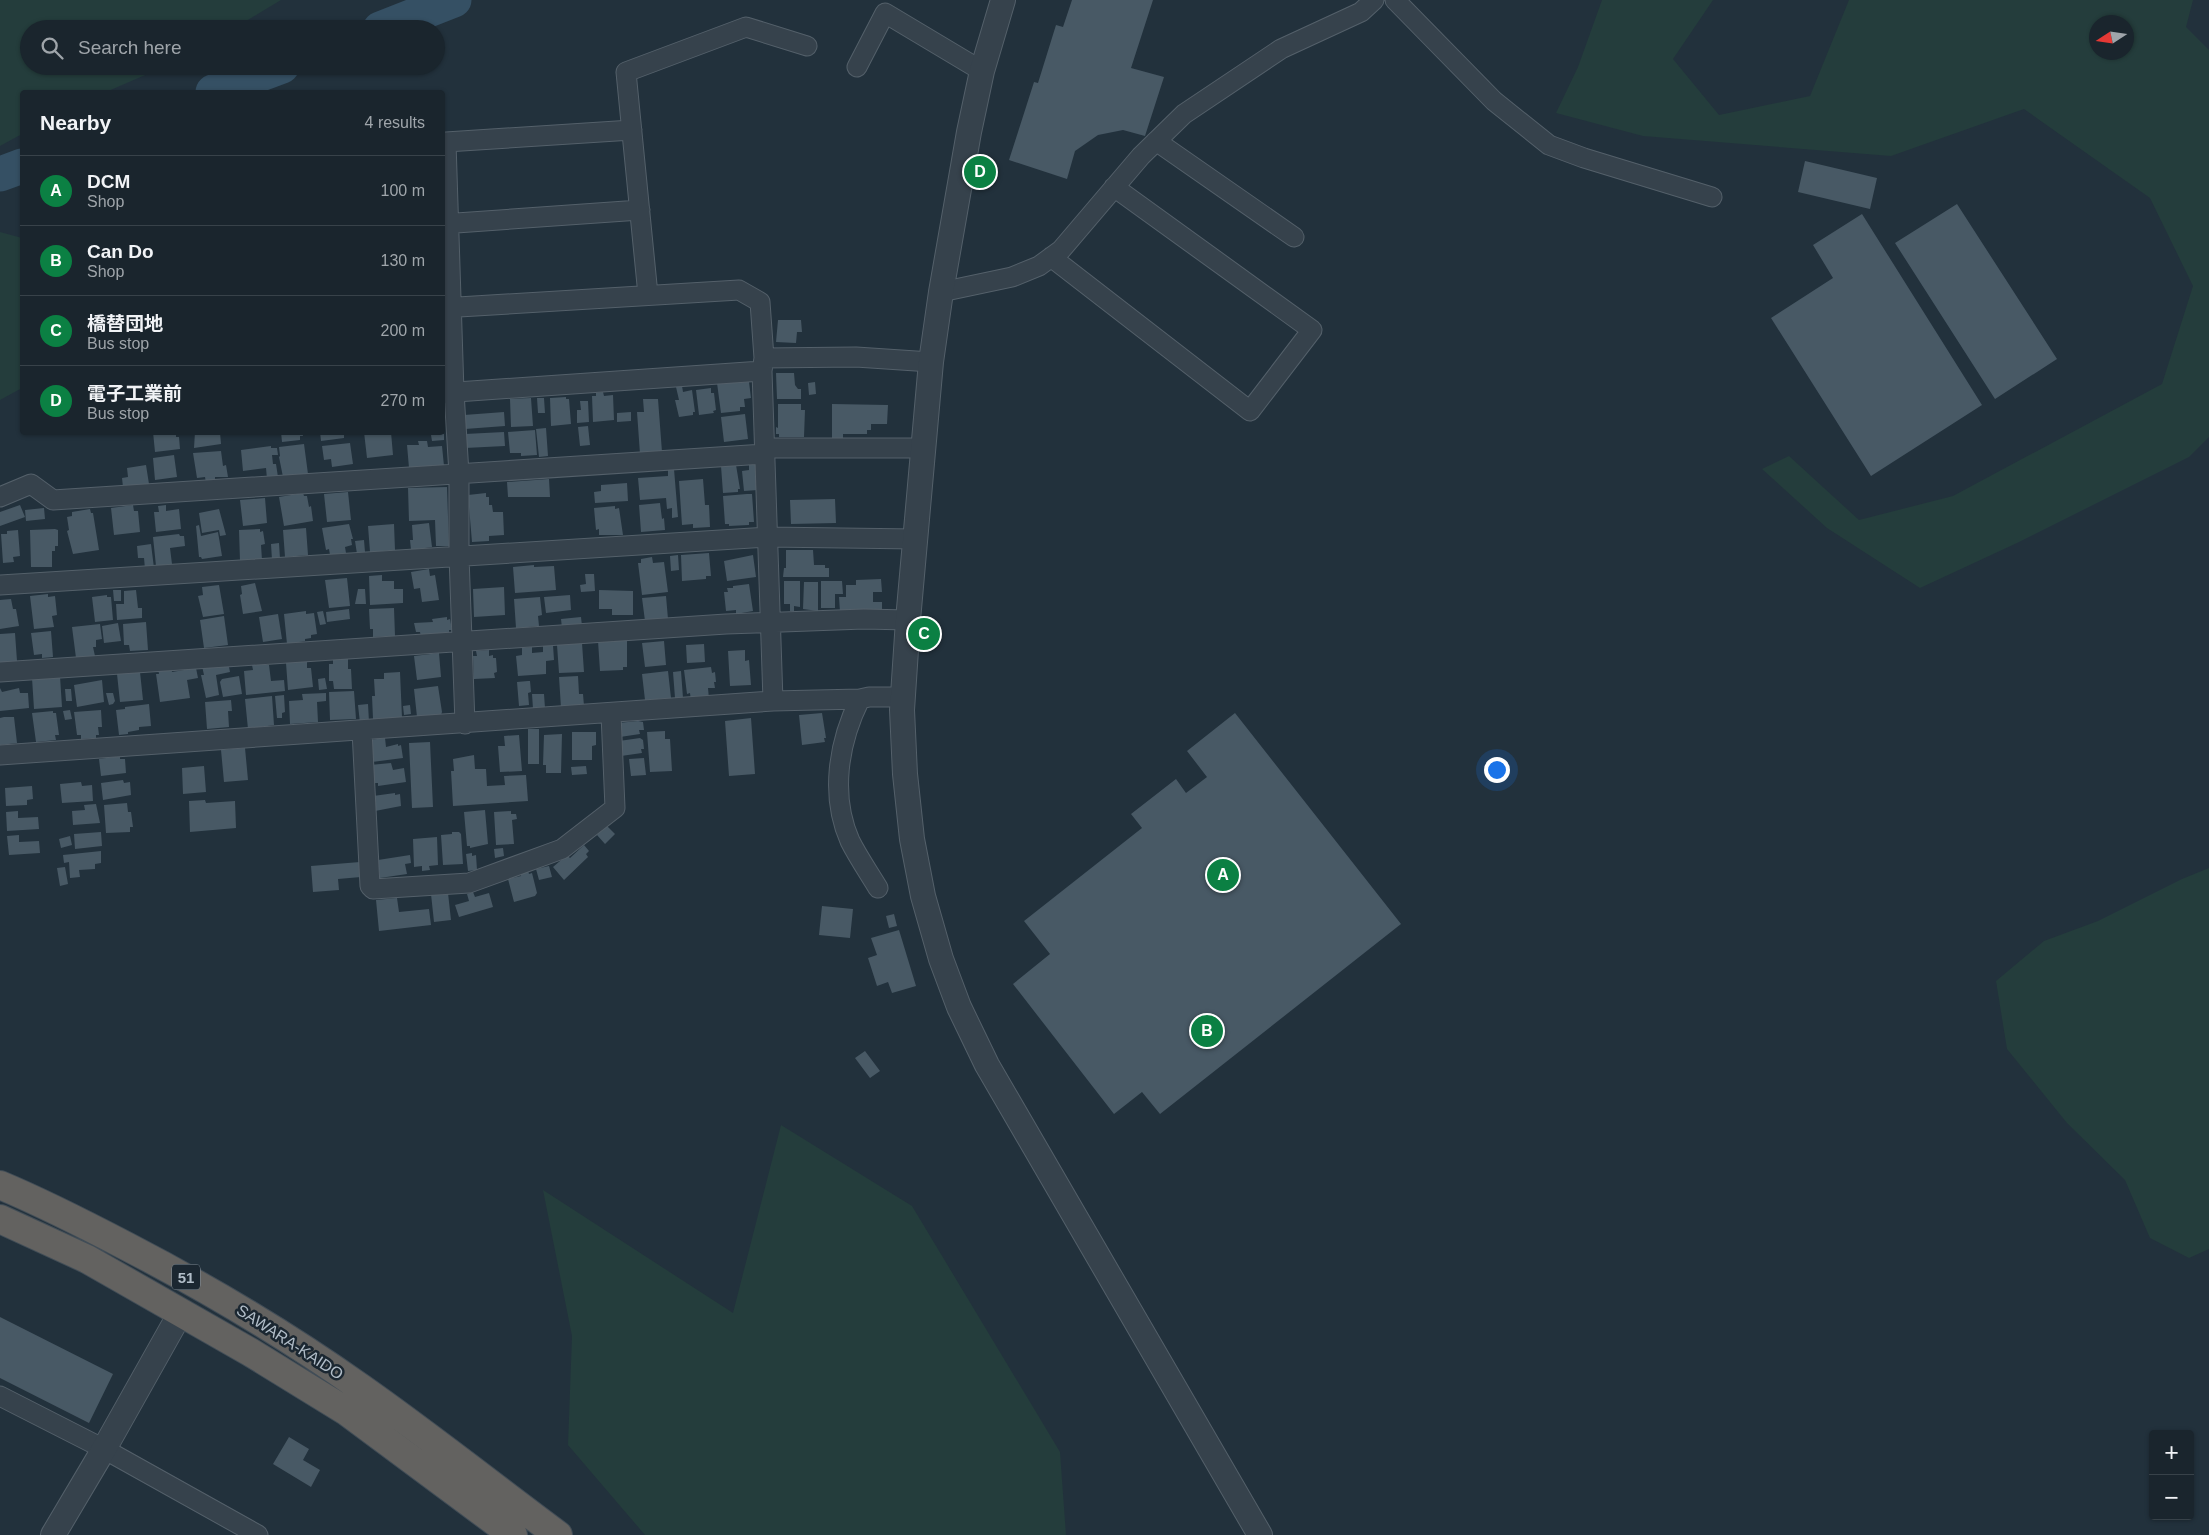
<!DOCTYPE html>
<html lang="en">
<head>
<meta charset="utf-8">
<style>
  :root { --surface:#1a252d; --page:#273139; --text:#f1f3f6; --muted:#9fa5aa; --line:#384249; --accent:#0b8043 }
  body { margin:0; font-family:Helvetica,"Noto Sans JP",sans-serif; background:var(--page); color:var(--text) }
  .controls { position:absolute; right:15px; bottom:15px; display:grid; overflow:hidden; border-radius:5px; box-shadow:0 1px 4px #0004 }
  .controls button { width:45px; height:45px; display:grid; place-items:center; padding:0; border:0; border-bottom:1px solid var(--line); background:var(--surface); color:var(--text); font:25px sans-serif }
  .compass { position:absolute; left:2089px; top:15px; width:45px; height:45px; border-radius:50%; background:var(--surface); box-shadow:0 1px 4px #0004; rotate:258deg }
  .you { position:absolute; left:1496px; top:769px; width:18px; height:18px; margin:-12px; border:4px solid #fff; border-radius:50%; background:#1a73e8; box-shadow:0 0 0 8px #1a73e833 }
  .badge { display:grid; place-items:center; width:32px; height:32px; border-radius:50%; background:var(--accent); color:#fff; font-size:16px; font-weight:700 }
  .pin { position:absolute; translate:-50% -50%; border:2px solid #fff; box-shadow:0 1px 5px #0006 }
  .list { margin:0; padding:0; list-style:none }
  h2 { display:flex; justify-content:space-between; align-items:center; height:65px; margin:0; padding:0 20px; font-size:21px }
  h2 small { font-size:16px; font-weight:400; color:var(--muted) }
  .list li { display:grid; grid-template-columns:32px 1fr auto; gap:15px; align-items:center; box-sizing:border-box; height:70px; padding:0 20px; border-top:1px solid var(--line) }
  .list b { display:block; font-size:19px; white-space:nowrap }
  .list p { margin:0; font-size:16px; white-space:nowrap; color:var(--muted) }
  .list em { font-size:16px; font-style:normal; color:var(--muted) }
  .icon { flex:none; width:28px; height:28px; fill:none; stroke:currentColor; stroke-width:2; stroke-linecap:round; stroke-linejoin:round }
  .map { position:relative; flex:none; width:2209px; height:1535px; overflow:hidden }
  .search { position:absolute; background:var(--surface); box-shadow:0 1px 4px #0004; left:20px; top:20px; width:425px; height:55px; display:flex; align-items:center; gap:12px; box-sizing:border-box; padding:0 18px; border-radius:28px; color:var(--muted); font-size:19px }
  .panel { position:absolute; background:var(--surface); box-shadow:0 1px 4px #0004; left:20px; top:90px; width:425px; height:345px; border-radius:5px }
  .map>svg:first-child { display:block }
  .green { fill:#243d3c; fill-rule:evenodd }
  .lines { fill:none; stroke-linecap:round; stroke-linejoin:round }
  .river { stroke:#355064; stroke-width:35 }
  .building { fill:#485965 }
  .minor-casing { stroke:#54606a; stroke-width:21 }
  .tertiary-casing { stroke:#54606a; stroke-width:26 }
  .trunk-casing { stroke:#414d57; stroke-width:30 }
  .minor { stroke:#36424c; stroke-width:19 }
  .tertiary { stroke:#36424c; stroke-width:24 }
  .trunk { stroke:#636260; stroke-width:28 }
  .labels { text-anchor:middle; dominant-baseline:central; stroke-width:5; stroke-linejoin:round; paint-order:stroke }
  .shield { fill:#1b2731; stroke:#84909b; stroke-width:1 }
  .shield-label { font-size:15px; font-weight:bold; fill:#b1bdc8 }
  .street-label { font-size:16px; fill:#b1bdc8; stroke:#1b2731 }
</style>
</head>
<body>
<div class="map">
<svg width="2209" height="1535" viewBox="0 0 2209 1535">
  <rect width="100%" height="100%" fill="#22313c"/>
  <!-- green -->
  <path class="green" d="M0,0H281L233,29H29V66H166L106,92H22V134L0,146Z
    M1602,0H1713L1673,59L1719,115L1810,96L1849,0H2193L2186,27L2209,50V437L2189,457L2017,543L1920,588L1827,528L1762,469L1789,456L1859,520L1953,496L2162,384L2193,286L2150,198L2024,109L1891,156L1643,136L1556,113L1578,67ZM2126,22V52H2096V22Z
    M0,232L22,238V388L0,400Z
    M2209,868V1249L2189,1258L2150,1238L2125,1180L2067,1123L2007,1049L1996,981L2044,941L2098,921L2182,879Z
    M781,1125L912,1206L1060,1452L1066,1535H645L568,1445L572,1336L543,1190L733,1313Z"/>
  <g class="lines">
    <!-- river -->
    <path class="river" d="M380,29L454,0
      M213,92L282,66
      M0,174L22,166"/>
  </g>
  <!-- building -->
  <path class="building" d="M1072,0H1153L1131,68L1164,77L1145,136L1123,130L1098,135L1075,151L1067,179L1009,160L1034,82L1038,83L1056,25L1063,27Z
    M1805,161L1877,178L1870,209L1798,192Z
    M1957,204L2057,359L1995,399L1895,243Z
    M1862,214L1982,405L1871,476L1771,318L1833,278L1813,245Z
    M778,320H801L802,332H797L796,343L776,342Z
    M776,373H794L795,385L798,389H801V399H777Z
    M749,382L751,398L744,399L745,407H740V411L721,413L717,383Z
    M815,382L816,394L809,395L808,383Z
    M682,386L683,392L692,390L695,412H693V415L679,417L675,400H679L676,387Z
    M711,388V393H714L716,410L713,411L714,413L699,415L696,390Z
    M603,392L604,396L613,395L614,420L593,422L592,396H596V393Z
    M566,397V399H569L571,424L551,426L550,398Z
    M531,398L533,426L511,427L510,399Z
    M537,398H544L545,413H538Z
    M643,399H658L662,452L640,454L637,412H644Z
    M580,401H588L589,422L577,423V410H581Z
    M778,404H801V410H805L804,437H779V434H776V427L778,428Z
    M832,404L888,405L887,424H871V430H867V434H843V438H832Z
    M504,412L505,426L465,429L464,415Z
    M631,412V421L617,422V413Z
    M745,414L748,439L724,442L721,417Z
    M588,426L590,445L580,446L578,427Z
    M546,428L548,456L539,457L536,429Z
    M535,430L537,455L521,456V453H510L508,432Z
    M153,432L176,434V437H179L180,449L155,452Z
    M195,432H220L221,444L194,448Z
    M281,432H302L303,436H300V440L282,442Z
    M320,432H344V438L321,441Z
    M364,432H391L393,455L367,458Z
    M504,432L505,446L465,448V434Z
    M444,434V440L432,441L431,435Z
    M418,441H427L428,447L442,446L444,466L409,468L407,445H419Z
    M350,443L353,464L332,467L331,459L324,460L322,446Z
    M304,444L308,474L283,477L279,457L280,456L279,447Z
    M271,446V448H277L278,455H272L273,464H276L278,477L267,479L266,468L243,471L241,450Z
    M221,451L223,466L226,465L228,477H215V481L206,483L205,477L197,478L193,453Z
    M174,455L177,477L155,480L153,458Z
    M756,464L758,490L744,491L742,471L749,470V465Z
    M146,465L149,484L123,487L122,478L128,477L127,468Z
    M736,465L740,489H738V492L723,493L721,466Z
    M674,469L678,517L672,518V508L667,509L666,498L640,500L638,478L668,476V470Z
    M549,479L550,497H508L507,482Z
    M703,479L705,505H709L710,527L693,528V524L682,525L679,481Z
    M627,483L628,501L595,503L594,492L601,491V485Z
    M447,487L449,546H436L435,520L409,521L408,488Z
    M348,492L351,520L327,522L324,494Z
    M303,493L304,496H307L309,507L311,506L313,521L284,526L279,497Z
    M486,493V497H489V505H492L493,512H503L504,535L489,536V541L472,542L468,495Z
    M747,494H752L754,522H749V525L729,526V524H725L723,496Z
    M265,498L267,523L243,526L240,500Z
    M835,499L836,523L791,524L790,500Z
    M660,503L662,519L664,518L665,530L641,532L639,505Z
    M20,505L25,517L0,526V512Z
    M133,505L134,511H138L140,532L114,535L111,508Z
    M166,505V511L179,509L181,529L156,532L154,512H159L158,506Z
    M615,506V509L619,508L623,535H599V529L596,530L594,508Z
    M44,508L45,519L26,521L25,510Z
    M90,509L91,513H93L99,550L73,554L67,531L69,530L67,517L72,516V512Z
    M219,509L226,535L220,536L219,530L202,533L199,513Z
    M429,523L432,547L411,550L410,540H413L412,525Z
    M349,524L353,539H351L352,545L345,547L346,553L330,555L329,549L326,550L322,528Z
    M394,524L395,550L370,552L368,526Z
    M199,525L201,536L218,532L222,556L202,559L201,557H199L196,526Z
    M306,528L308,555L285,557L283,530Z
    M55,529L58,530V546H55V551H52V567H31L30,530Z
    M260,529V532L263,531L265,544L261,545L262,560L240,561L239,530Z
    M18,530L20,556L13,557L14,562L3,563L1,534H7V531Z
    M179,534L180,536H184L185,546L170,548L172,564L156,566L153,537Z
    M364,540L365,552L357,554L355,541Z
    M279,543L280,559L272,560L271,544Z
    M151,544L154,568L145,569L144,558H138L137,546Z
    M786,550H813L814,565H825V568H829V577H783L784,568H786Z
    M709,553L711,576H706V579L682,581L681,555Z
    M678,555L679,570L671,571L670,556Z
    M753,555L756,577L727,581L724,561Z
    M652,557L653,563L664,562L668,592L642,595L638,563H641V559Z
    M534,565V567L554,566L556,590L515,593L513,567Z
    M429,569L430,576L435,575L439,600L422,602L420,588L414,589L411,572Z
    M585,574H594L595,591L581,592L580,585L586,584Z
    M382,575V581H394V589H403V603L370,605L369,576Z
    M347,578L350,606L329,608L325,580Z
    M881,579L882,592H873V602H882V610L840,612L839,597H846V585H856V580Z
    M784,581H800V607L794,606V611H790V604H784Z
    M821,581H842L843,594H835V608H821Z
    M804,582H818V611L803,609Z
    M255,583L262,611L243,614L240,595L242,594L241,586Z
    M749,584L753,611L736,614V610L726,611L724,592H728L727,588H733V586Z
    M219,585L224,614L203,617L198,596L203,595L202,587Z
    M504,587L505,615L474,617L473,589Z
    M358,589H365L366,604H355Z
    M113,590H121V601H114Z
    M136,590L138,608H142V618L117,620L116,604H124V591Z
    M599,590L633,591V615H612V609H599Z
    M48,594V597L55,596L57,615L52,616L54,627L34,629L30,596Z
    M107,595V597H111L113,620L95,622L92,597Z
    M570,595L571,610L546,613L544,597Z
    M666,596L668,619L645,621L642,598Z
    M540,597L542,615L538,616L539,626L516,628L514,599Z
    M11,599L13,609H16L19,626L0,629V600Z
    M394,608L395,636L373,637V629H370L369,609Z
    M349,609L350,619L327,622L326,612Z
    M306,611V614L314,613L317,634L311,635V638L305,639V641L287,644L284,614Z
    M323,611L326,624L320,625L317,612Z
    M278,614L282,639L263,642L259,617Z
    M224,616L228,645L204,648L200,620Z
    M447,617V620L450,619L452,630H449V634L421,637L420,632H416L414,623L433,622L432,619Z
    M581,617L582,626L562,628L561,619Z
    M146,622L148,650L130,651L129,645H124L123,624Z
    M118,623L121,641L104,643L102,626Z
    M100,624L102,639L96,640V647H93L95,656L76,658L72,627Z
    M51,631L53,657L42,658V654L34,655L31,633Z
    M15,633L17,661L0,663V634Z
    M627,639V667H623V670L600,671L598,641Z
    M664,641L666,665L645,667L642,643Z
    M582,643L584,672L559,673L557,645Z
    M704,644L705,662L687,663L686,645Z
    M553,645L554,660L546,661V674L518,676L516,656L522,655V648L532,647V653L543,652V646Z
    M489,650V656L493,655V658H496L497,672L494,673L495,678L474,679L473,656H477L476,651Z
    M745,650V661L749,660L751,685L730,686L728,651Z
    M439,653L441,677L417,680L414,656Z
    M333,659H348V669H351L352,689H334L333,681H329V664H333Z
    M307,661V668H311L313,687L288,690L286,663Z
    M228,662L230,672L216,675L219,695L206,698L201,675H204L202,666Z
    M262,663V665H269L271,681L284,680L285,691L246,695L244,671L253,670L252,665Z
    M171,667L172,672L196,668L198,678L187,680L190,698L160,702L156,674H159L158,669Z
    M711,667L712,673L715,672L716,682H714L715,688H708L709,699L691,701L690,693L687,694L684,670Z
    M668,671L671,698L645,700L642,674Z
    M681,671L683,698H675L673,672Z
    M140,672L143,700L120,702L117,674Z
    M400,672L402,718L373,719L372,696H375L374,679H384V673Z
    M60,676L62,707L34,709L32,678Z
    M239,676L242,694L223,697L220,682L222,679Z
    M578,676L579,694H583L584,706L561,708L559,677Z
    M325,678L327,689L319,690L318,679Z
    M102,680L104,702L77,707L74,685Z
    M528,681H530L531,692L528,693L529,705L519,706L517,682Z
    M438,686L442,712L441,715L417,717L414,689Z
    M0,688L2,692L19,688L20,693H28L29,708L0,711Z
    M65,689H71L72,701H66Z
    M354,691L356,719L330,720L329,692Z
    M106,693H113L115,701L113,704L109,705Z
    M326,693V701L317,702L318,722L290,724L289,701L303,700L302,694Z
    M532,694H544L545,708L533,709Z
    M284,695L285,712L282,713V718H277L275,696Z
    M272,696L274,725L248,729L245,699Z
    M231,700L232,711H228L229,727L207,729L205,702Z
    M149,704L151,726L139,727V730L128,732V734L119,735L116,710L125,709V707Z
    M368,704L369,722L360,723L358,705Z
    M410,705L411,714L404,715L403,706Z
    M70,710L72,719L65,720L63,711Z
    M101,710L102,727H98L99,735H96V738L81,739V735H77L74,712Z
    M53,711V713H56L59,735H55L56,740L36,742L32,713Z
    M822,713L826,738H824L825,742L802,745L799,715Z
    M1235,713L1401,924L1160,1114L1142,1092L1114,1114L1013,984L1050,954L1024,921L1142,828L1131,814L1176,779L1186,793L1207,777L1187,751Z
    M4,717H14L17,743L0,745V718Z
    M751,718L755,774L729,776L725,721Z
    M638,721L643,722L644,730H639L640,734L620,737L618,723Z
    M528,729H539V764H528Z
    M665,731V739H670L672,771L650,772L647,732Z
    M572,732H596V745L592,746V760H572Z
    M562,734L561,773H546V765H543L544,735Z
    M519,735L522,771L500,772L498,746H505L504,736Z
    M385,738L386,747L398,744V746L401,745L403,758L372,762L369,740Z
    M640,738L643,740L644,749H641L642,753L621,756L619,741Z
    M430,742L433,807L412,808L409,743Z
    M245,748L248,780L224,782L221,750Z
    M474,755L475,769H486L487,786L505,785L504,776L526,775L528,801L453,806L451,771H454L453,759Z
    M120,756V759H125L126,773L101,776L99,759Z
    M644,758L646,775L631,776L629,759Z
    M391,763L393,770L404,768L406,782L378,786V783H373L370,765Z
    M204,766L206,792L183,794L182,768Z
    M586,766L587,774L572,775L571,767Z
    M123,780L124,783L130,782L131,795L103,800L101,783Z
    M81,782L82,786L92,785L93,801L62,803L60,784Z
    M32,786L33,799L27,800V805L6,806L5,788Z
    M395,793V795L400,794L401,806L375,811L373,796Z
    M205,800L206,803L235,801L236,828L190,832L189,801Z
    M127,803L128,812H131L133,827H130V832L106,833L104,805Z
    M96,804L100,823L73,825L72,811L85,810L84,805Z
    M485,810L488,844L470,848V846H467L464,812Z
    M18,811V818L38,817L39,829L7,831L6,812Z
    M511,811V814H516L517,819L512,820L514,844L496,845L494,812Z
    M607,826L615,834L605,844L597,835Z
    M101,832L102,846L75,849L74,834Z
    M452,832H459L461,834L463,864L443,865L441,835L452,834Z
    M19,835V842L39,841L40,853L9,855L7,836Z
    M70,836L72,845L61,848L59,839Z
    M437,837L438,865L429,866L430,870L422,871V866L414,867L413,839Z
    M584,845L589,851L586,854L588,857L564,880L553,867L567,855L570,858Z
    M503,848L504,856L495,858L494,849Z
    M101,851V863L95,864V869L79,870L80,877L70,878L69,862L64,863L63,855Z
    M472,853V856L476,855L477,870L468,871L466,854Z
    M410,855L411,863L405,864L407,874L380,878L378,860Z
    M360,862L361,877L338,879L339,890L313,892L311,866Z
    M549,866L552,877L539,880L536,869Z
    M65,867L68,884L60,886L57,868Z
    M528,871L529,874L532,873L537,893L535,896L514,902L508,879L521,876L520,873Z
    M473,892L475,897L489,893L493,907L459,917L455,905L469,901L467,894Z
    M448,893L451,920L434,922L431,894Z
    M397,898L399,912L429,909L431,925L379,931L376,900Z
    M822,906L853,909L850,938L819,935Z
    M894,914L897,926L889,928L886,916Z
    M899,930L916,986L892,993L888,982L877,986L868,958L877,955L871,938Z
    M865,1051L880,1071L870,1078L855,1058Z
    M0,1317L113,1374L89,1423L0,1378Z
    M289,1437L309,1449L303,1460L320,1470L311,1487L273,1464Z"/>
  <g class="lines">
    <defs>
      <path id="minor" d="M1395,0L1494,101L1549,145L1584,158L1712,197
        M857,67L885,13L982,71
        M1156,141L1294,237
        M442,224L640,210
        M1051,257L1250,411L1312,330L1114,187
        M941,292L1012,277L1039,266L1061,250L1141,156L1184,114L1281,49L1361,12L1374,0
        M648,295L626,72L746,27L807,46
        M442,308L739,290L760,302L764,358L762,371L773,701
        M764,358L856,357L931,362
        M442,393L762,371
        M765,448H924
        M0,497L31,484L53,500L765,454
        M0,585L768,537L916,539
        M0,672L726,624L864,619L908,620
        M465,724L459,556V474L454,392L446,142L632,130
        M362,731L370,886L373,889L469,883L562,849L615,808L611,714
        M0,755L773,701L860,699
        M878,888C869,873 858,857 850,841C830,796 838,743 860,699L869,697H903
        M0,1396L104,1449L258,1535"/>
      <path id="tertiary" d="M1003,0L982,71L969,132L941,292L931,362L908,620L902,710L905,774L912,839L923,896L941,959L959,1007L987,1065L1260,1535
        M53,1535L104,1449L181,1312"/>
      <path id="trunk" d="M0,1185C43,1203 84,1224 126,1246C207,1288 286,1335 361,1388C428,1435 492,1486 558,1535
        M0,1219L87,1259L250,1352L346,1411L513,1535"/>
    </defs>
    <!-- minor casing -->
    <use href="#minor" class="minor-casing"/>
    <!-- tertiary casing -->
    <use href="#tertiary" class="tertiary-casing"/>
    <!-- trunk casing -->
    <use href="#trunk" class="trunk-casing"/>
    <!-- minor -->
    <use href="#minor" class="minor"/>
    <!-- tertiary -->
    <use href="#tertiary" class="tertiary"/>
    <!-- trunk -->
    <use href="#trunk" class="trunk"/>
  </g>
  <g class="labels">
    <!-- shield labels -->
    <rect class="shield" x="172" y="1264.5" width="28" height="25" rx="4"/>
    <g class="shield-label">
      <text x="186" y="1277">51</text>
    </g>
    <!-- street labels -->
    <g class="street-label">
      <text transform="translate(290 1342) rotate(33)">SAWARA-KAIDO</text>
    </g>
  </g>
</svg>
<div class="controls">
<button>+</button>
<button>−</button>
</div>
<svg class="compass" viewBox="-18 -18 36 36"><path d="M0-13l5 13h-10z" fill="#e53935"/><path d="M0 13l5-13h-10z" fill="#9fa5aa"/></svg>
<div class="you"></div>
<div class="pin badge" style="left:1223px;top:875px">A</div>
<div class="pin badge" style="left:1207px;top:1031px">B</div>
<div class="pin badge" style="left:924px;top:634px">C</div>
<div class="pin badge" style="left:980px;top:172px">D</div>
<div class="search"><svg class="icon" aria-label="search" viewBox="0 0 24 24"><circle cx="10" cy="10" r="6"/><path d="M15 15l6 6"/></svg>Search here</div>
<section class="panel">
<h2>Nearby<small>4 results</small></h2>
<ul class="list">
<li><span class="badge">A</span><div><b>DCM</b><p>Shop</p></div><em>100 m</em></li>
<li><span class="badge">B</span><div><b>Can Do</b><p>Shop</p></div><em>130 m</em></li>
<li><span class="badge">C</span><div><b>橋替団地</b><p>Bus stop</p></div><em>200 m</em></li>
<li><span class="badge">D</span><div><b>電子工業前</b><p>Bus stop</p></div><em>270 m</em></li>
</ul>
</section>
</div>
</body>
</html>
